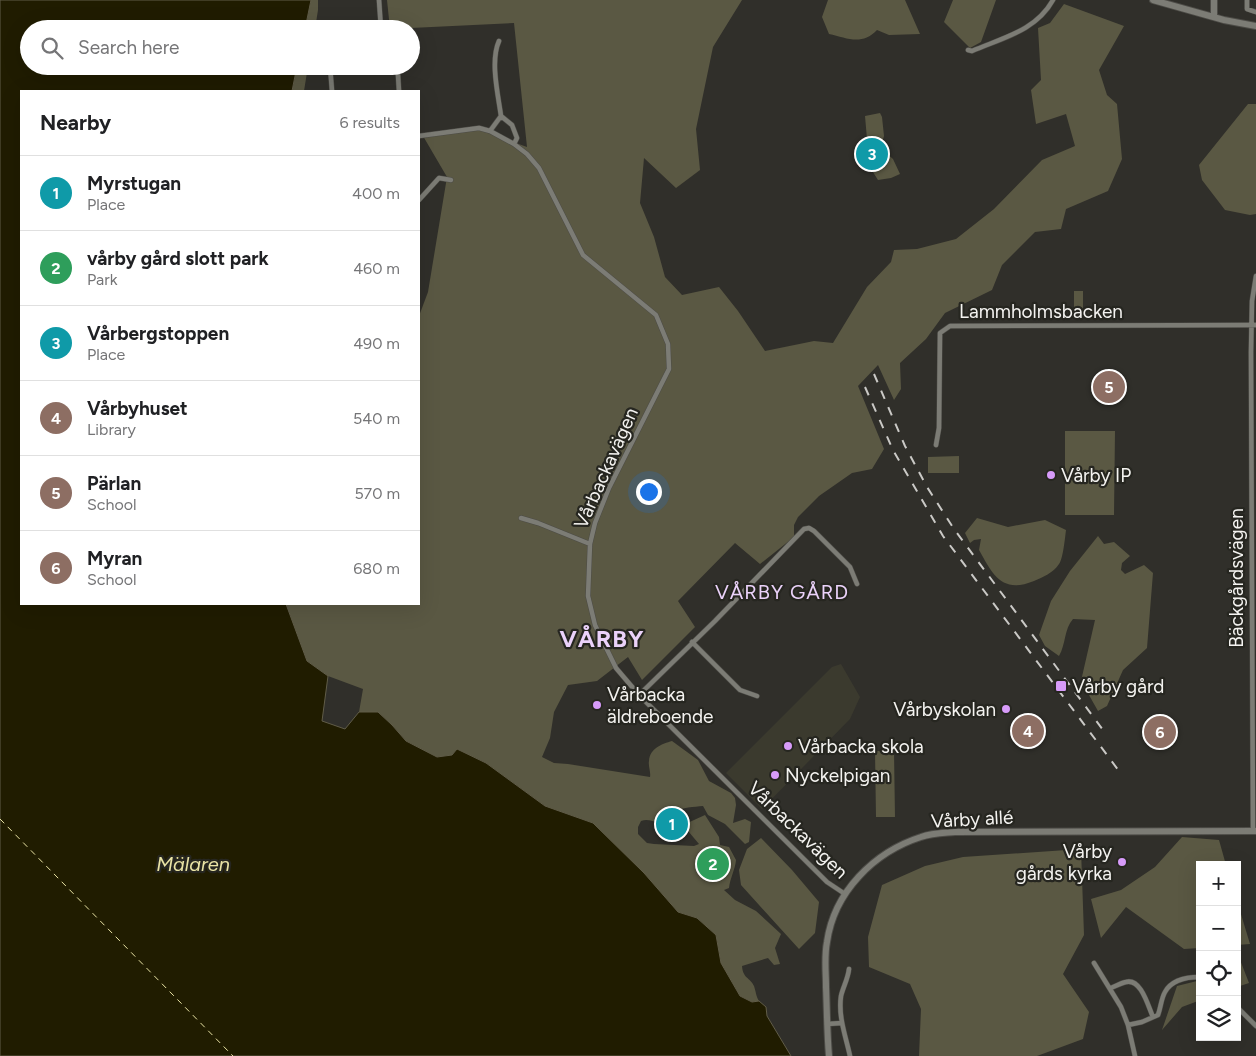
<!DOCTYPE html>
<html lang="en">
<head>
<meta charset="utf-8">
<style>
  :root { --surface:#fff; --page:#f6f6f6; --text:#202124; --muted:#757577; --line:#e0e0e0; --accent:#0b8043 }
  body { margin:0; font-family:Figtree,sans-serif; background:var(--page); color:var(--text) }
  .controls { position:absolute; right:15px; bottom:15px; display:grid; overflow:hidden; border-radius:0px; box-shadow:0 5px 20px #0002 }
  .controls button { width:45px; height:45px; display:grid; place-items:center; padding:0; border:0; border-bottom:1px solid var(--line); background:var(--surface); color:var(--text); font:25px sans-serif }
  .you { position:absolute; left:648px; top:491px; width:18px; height:18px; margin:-12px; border:4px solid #fff; border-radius:50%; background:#1a73e8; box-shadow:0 0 0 8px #1a73e833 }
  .badge { display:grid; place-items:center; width:32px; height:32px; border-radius:50%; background:var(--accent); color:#fff; font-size:16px; font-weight:700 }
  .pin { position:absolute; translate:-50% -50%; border:2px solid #fff; box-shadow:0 1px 5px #0006 }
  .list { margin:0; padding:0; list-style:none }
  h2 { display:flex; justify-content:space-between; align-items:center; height:65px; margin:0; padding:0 20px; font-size:21px }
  h2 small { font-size:16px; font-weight:400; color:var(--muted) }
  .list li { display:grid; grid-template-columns:32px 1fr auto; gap:15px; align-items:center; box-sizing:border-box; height:75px; padding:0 20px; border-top:1px solid var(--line) }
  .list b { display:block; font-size:19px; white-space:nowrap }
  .list p { margin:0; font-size:16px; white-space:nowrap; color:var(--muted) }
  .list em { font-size:16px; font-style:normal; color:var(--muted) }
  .icon { flex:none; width:28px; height:28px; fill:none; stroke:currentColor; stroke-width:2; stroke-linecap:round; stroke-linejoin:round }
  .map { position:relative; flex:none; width:1256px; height:1056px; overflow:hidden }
  .search { position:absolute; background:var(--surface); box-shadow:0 5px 20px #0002; left:20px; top:20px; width:400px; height:55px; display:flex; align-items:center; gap:12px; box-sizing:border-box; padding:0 18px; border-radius:28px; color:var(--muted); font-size:19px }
  .panel { position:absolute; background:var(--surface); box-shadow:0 5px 20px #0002; left:20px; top:90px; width:400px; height:515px; border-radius:0px }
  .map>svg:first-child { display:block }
  .built { fill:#3b3a2e }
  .green { fill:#5a5843 }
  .water { fill:#201c00; stroke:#605c48 }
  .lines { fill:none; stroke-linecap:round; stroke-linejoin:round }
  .ferry { stroke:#eae4a5; stroke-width:1; stroke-dasharray:6 5; stroke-linecap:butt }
  .street-casing { stroke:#4d4c47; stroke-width:5.5 }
  .secondary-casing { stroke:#4d4c47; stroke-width:8 }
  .street { stroke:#7c7c75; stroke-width:4.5 }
  .secondary { stroke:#7c7c75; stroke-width:6 }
  .rail { stroke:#cac9c6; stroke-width:2; stroke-dasharray:9 9; stroke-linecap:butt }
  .poi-dot { fill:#d79bf9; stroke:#262620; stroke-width:2 }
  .labels { text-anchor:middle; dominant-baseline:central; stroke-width:4.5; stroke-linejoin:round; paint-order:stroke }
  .street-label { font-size:19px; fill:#f4f3f0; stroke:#262620 }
  .poi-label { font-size:19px; fill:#f4f3f0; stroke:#262620; text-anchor:start }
  .neighbourhood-label { font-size:20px; letter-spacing:1px; fill:#ebd2fa; stroke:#262620 }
  .water-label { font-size:20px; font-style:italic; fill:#eae4a5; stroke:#262620 }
  .district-label { font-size:24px; font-weight:bold; letter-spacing:1px; fill:#ebd2fa; stroke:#262620 }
</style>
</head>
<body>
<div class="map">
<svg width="1256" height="1056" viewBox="0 0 1256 1056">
  <rect width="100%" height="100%" fill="#302f2a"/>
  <!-- built -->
  <path class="built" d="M841,664L860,697L850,719L762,809L726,773L832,667Z"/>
  <!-- green -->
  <path class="green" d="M311,0H318V10L315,29H305Z
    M387,0H742L713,47L696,129L700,170L676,188L644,158L640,203L654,237L665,277L682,295L719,287L738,311L765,351L814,341L833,343L867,287L891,262L894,250L917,249L956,239L994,209L1042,160L1075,146L1066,114L1036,124L1031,90L1041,80L1038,28L1050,23L1064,4L1124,26L1099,70L1107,95L1117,104L1122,159L1108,191L1066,209L1061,229L1035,232L1002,265L992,290L945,313L926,339L900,363L901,389L894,400L878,365L858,386L884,449L872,469L852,473L819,496L798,517L794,525V537L760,564L735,543L678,601L695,627L642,680L628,657L597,681L568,685L554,712L550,738L542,757L554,763L568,764L650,777C651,772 648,766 649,761C650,748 662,744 672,741L698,760L709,781L731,793L735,798L736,805L733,823L745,819L751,822L749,842L745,844L725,824L708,815L703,806C694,807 682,807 675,812C670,816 667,821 661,822C653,823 649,818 641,821L638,827V834L647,843L654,844L694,846L699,844L683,825L705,815L719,837L720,845L729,847L736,860C735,870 730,878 729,888L724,890L735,900L756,911L781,934L775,948L780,964L774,965L768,958L742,966C743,979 750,977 754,986C756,992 756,996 759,1001L752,1002L740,996L721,963L716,935L697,918L678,912L593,823L545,806L486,763L457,749L452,755L437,757L406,741L392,725L378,712H359L363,689L328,676L307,661L286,604H419V316L428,292L447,177L423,136L480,130L527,147L514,23L390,29Z
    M828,0H905L920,34L889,35L877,30C862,46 847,38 829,34L822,17Z
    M953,0H996L981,42L970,48L944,22Z
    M297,66H308L304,91H292Z
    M1248,104H1256V214L1250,215L1225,210L1202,180L1199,165Z
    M880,113L882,117L884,136L882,143L885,152L893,159L900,174L891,178L878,180L871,169L867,166V139L865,116Z
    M1074,291H1083V311H1074Z
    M1065,431H1115L1114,515H1065Z
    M959,456V473H928V457Z
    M977,518L1008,527L1045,520L1066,530C1065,538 1063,559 1059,564C1053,573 1043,577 1034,581C1002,594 993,575 979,550L981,539L974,540L970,543L965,533Z
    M1098,536L1104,544L1114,542L1130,556L1122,563L1121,570L1125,574L1144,565L1153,573L1147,648L1123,670L1107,706L1098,711L1081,681L1095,620L1073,619C1064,629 1066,644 1059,656L1045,646L1039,635L1051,601L1070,571Z
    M875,751H894L895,817H876Z
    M1182,837L1219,840L1226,865H1200V948L1184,949L1126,907L1101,938L1091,899L1121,890L1155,867Z
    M761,838L792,870L819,902L815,933L799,949L741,885L739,870L747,849Z
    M1081,849L1084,935L1063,974L1089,1012L1083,1039L1037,1056H919L921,1009L910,984L869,967L868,937L882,885L925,866L963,857Z
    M1237,901L1250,944L1237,945Z
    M1237,952L1249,983L1237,987Z
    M1197,981L1200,983V1003L1198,1001L1182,1007L1162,1030L1177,986Z"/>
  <!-- water -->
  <path class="water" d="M0,0H311L305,29H29V66H297L292,91H21V604H286L307,661L328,676L322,721L345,729L359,712H378L392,725L406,741L437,757L452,755L457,749L486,763L545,806L593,823L644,873L678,912L697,918L716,935L721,963L740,996L752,1002L759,1001L766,1007L767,1016L791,1056H0Z"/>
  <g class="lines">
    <!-- ferry -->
    <path class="ferry" d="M0,819L233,1056"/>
    <defs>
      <path id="street" d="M379,0L381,29
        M1247,0V9L1256,12
        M968,50L972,51C1002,38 1036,31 1053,0
        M330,66L332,91
        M395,66L398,75L399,91
        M501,116L512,125L517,138L514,144
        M490,131L501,116C498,94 490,61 499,41
        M419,136L479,128L490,131L514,144L527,154L539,168L583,255L656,315L668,344L669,369L609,488L595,523L590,544L588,596L595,625L616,668L639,695L827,882L845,894
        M419,200L439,178L451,180
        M936,445L939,428L940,333L950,326L1256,325
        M521,518L538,523L590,544
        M692,642L740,690L757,696
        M639,695L715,621L804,529L809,528L814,531L850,567L857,584
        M1253,831L1251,352L1252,301L1256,276
        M1094,963L1121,1007L1128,1025L1135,1056
        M849,969C848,979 843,987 841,996C838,1017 846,1037 850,1056
        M1111,988C1116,986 1121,983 1126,982C1141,978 1148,1006 1153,1017
        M1237,1007L1256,1026
        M827,1024L842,1023
        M1128,1025L1142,1022L1158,1015C1161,1007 1161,999 1165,992C1172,979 1187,977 1200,977"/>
      <path id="secondary" d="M1153,0L1224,20L1256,26
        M1214,17V0
        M829,1056C827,1033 827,1010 826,987C826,972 824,957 827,942C834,892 874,852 921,837C932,833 944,833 955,832L1256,831"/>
    </defs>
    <!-- street casing -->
    <use href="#street" class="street-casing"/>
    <!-- secondary casing -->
    <use href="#secondary" class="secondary-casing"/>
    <!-- street -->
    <use href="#street" class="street"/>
    <!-- secondary -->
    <use href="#secondary" class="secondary"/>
    <!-- rail -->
    <path class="rail" d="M874,374L905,446L927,487L954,529L1103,730
      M865,387L893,450L943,536L1119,771"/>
  </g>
  <!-- markers -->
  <g class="poi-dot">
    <circle cx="1051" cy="475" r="5"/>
    <rect x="1055" y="680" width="12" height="12" rx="2.5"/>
    <circle cx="597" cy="705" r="5"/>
    <circle cx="1006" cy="709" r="5"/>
    <circle cx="788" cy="746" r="5"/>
    <circle cx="775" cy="775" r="5"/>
    <circle cx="1122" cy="862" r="5"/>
  </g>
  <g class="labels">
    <!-- street labels -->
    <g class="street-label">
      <text x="1041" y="311">Lammholmsbacken</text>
      <text transform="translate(606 468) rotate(-66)">Vårbackavägen</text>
      <text transform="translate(1236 578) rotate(-90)">Bäckgårdsvägen</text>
      <text transform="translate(972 819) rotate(-3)">Vårby allé</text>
      <text transform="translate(798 830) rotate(44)">Vårbackavägen</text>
    </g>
    <!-- poi labels -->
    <g class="poi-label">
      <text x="1061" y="475">Vårby IP</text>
      <text x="1072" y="686">Vårby gård</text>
      <text x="607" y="694">Vårbacka<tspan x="607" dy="22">äldreboende</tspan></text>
      <text x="996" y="709" text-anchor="end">Vårbyskolan</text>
      <text x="798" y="746">Vårbacka skola</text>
      <text x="785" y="775">Nyckelpigan</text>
      <text x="1112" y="851" text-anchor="end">Vårby<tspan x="1112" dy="22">gårds kyrka</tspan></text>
    </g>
    <!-- neighbourhood labels -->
    <g class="neighbourhood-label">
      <text x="782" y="592">VÅRBY GÅRD</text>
    </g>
    <!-- water labels -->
    <g class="water-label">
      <text x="193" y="864">Mälaren</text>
    </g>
    <!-- district labels -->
    <g class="district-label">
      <text x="602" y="638">VÅRBY</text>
    </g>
  </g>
</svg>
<div class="controls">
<button>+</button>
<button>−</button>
<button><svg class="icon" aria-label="locate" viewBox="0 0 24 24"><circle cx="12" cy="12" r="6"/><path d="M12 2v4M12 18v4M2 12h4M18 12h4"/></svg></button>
<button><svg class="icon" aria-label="layers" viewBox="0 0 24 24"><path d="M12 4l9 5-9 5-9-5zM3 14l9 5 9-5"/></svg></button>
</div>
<div class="you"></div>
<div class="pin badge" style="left:672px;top:824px;background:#0f9aa8">1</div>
<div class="pin badge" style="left:713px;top:864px;background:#2e9e5b">2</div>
<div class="pin badge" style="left:872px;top:154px;background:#0f9aa8">3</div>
<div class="pin badge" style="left:1028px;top:731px;background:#8d6e63">4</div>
<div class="pin badge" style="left:1109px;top:387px;background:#8d6e63">5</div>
<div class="pin badge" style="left:1160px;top:732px;background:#8d6e63">6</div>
<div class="search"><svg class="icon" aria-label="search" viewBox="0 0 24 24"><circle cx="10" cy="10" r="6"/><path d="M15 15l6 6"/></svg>Search here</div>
<section class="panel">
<h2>Nearby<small>6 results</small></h2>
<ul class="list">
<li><span class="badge" style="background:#0f9aa8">1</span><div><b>Myrstugan</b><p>Place</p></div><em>400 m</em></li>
<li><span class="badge" style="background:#2e9e5b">2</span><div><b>vårby gård slott park</b><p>Park</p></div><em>460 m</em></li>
<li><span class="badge" style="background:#0f9aa8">3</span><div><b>Vårbergstoppen</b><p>Place</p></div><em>490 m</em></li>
<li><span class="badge" style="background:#8d6e63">4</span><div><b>Vårbyhuset</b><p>Library</p></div><em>540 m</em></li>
<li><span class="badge" style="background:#8d6e63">5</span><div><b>Pärlan</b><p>School</p></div><em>570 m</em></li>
<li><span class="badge" style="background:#8d6e63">6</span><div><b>Myran</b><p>School</p></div><em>680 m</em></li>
</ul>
</section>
</div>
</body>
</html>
